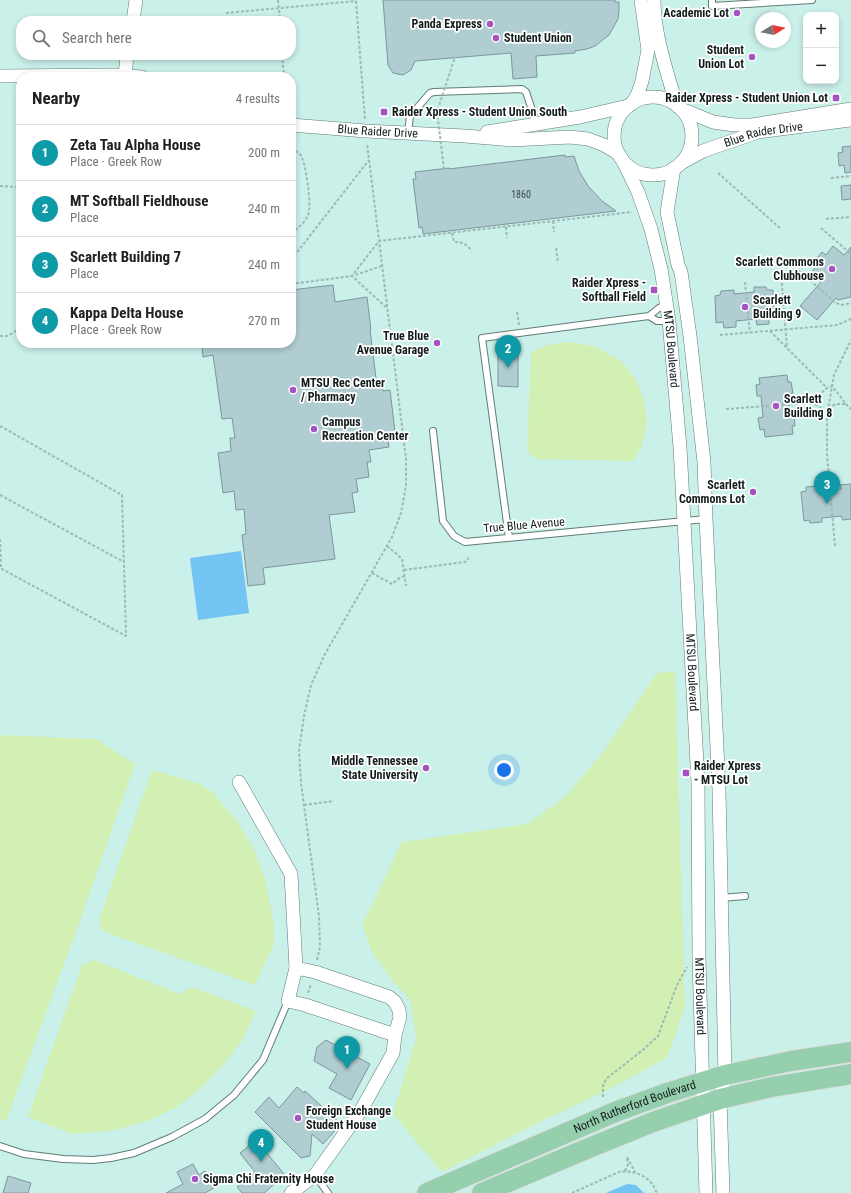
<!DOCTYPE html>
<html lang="en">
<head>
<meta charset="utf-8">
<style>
  :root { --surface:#fff; --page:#f2f2f2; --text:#202124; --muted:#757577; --line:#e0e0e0; --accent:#0b8043 }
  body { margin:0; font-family:"Roboto Condensed",sans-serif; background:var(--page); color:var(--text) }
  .controls { position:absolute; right:12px; top:12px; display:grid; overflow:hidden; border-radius:8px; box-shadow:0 2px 6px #0003 }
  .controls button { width:36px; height:36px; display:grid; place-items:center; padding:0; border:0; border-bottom:1px solid var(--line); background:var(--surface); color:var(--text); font:20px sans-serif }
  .compass { position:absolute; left:755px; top:12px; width:36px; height:36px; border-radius:50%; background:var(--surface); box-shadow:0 2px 6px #0003; rotate:80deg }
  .you { position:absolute; left:504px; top:770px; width:14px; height:14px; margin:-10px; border:3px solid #fff; border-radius:50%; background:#1a73e8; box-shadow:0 0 0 6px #1a73e833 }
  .badge { display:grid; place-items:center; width:26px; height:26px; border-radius:50%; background:var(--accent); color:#fff; font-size:13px; font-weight:700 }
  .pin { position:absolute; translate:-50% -33px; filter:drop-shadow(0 1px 2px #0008) }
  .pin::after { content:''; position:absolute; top:21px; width:14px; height:12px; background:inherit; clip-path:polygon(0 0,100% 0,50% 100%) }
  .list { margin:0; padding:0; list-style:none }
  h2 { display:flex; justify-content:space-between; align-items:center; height:52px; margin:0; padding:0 16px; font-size:17px }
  h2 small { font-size:13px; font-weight:400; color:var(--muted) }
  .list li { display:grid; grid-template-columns:26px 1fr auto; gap:12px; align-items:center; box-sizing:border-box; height:56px; padding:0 16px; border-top:1px solid var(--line) }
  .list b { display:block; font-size:15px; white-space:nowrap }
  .list p { margin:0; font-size:13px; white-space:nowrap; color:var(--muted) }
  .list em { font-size:13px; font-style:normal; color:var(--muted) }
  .icon { flex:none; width:22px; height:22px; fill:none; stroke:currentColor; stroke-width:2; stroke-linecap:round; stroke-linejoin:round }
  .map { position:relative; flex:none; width:851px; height:1193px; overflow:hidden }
  .search { position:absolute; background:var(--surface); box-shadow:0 2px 6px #0003; left:16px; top:16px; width:280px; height:44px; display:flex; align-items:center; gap:10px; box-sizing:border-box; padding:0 14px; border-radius:16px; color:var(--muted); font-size:15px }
  .panel { position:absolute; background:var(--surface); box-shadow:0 2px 6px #0003; left:16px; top:72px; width:280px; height:276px; border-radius:16px }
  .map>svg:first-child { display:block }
  .built { fill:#c9f0e9; fill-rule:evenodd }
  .green { fill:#d2efb4 }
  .water { fill:#73c3f3 }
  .building { fill:#b0cdd2; stroke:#7b979c }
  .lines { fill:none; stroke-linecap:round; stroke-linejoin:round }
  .lane-casing { stroke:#617c77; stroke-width:8 }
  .street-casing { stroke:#617c77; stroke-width:14 }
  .primary-casing { stroke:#dedfdf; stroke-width:22 }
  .path { stroke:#9fb8b3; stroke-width:2; stroke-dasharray:3 2; stroke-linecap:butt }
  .lane { stroke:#fff; stroke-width:6 }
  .street { stroke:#fff; stroke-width:13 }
  .primary { stroke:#95cfae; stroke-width:20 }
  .path-bridge { stroke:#9fb8b3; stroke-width:2; stroke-dasharray:3 2; stroke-linecap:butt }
  .poi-dot { fill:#a652c1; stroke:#fff; stroke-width:1.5 }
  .labels { text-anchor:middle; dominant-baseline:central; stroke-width:3.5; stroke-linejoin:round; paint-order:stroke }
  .number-label { font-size:10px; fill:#3a4949 }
  .poi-label { font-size:12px; font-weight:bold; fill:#121d1b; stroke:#fff; text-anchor:end }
  .street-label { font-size:12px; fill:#121d1b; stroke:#fff }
</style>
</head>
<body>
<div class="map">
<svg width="851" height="1193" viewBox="0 0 851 1193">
  <rect width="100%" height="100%" fill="#dcfaf4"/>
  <!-- built -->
  <path class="built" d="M0,0H851V1193H0ZM806,15H836V81H806ZM761,18H785V42H761ZM21,21H291V55H21ZM21,77H291V343H21Z"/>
  <!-- green -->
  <path class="green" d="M570,342L597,347L621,361L636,379L644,400L647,423L642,446L633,461L536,459L527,451L531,352L548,345Z
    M675,671L685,1007L667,1058L612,1088L542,1121L442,1172L393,1114L416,1039L410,1000L392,980L372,952L362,925L402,842L527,824L564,798L603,752L657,673Z
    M0,735L96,739L135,764L76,932L6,1121L0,1119Z
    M152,770L201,784L213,793L238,822L254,850L265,878L274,925V944L255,985L102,931L99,920Z
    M95,960L179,994L193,987L256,1011L243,1040L225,1063L201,1088L176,1108L145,1122L111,1131L72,1134L28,1117L82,965Z"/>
  <!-- water -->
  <path class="water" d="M241,551L249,613L198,620L190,558Z
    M627,1184L636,1185L644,1193H606Z"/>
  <!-- building -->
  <path class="building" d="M383,0H615V2H619V11L618,19L609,35L595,46L587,49L575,51V53L536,56L537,77L513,79L511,53L415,61L411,70L403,75L393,73L388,65Z
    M851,146V172L845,173L844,165L839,166L838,153L843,152L842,147Z
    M565,155V157L574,156L579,171L588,186L602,201L616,211L423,234L422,227L419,228L413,179H416L415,172L449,168V169Z
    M851,185V199L842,200L841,186Z
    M833,246L844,255L851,247V297L838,300L836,298L817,320L800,306L821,282L810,274L818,264L814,261L822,252L826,255Z
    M333,285L335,302L367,297L371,330H370L377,386L383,385V391L390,390L396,440L388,441L389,447L369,450L371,462H367L369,477L356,479L358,492L352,493L355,512L329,515L335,559L263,568L265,584L248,586L242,535L246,534L244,509L236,510L234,491L223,493L218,453L231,451L230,438H235L232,418L222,419L213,355L203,357L202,343H291V290Z
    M754,287H766L767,290H773L775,318H769V324L757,325L756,319L736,321V327L724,328L723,322L716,323L715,296L720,295L721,291L734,290V294L754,292Z
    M498,349H518V387L498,386Z
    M787,375L788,382H791L793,393L788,394L790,414H794L795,426H792L793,434L765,437L764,429L760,430L758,418L763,417L761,396H757L756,385L760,384L759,378Z
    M851,484V519L843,520L841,516L822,518V522L810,523L809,520L804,521L801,492L806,491V487L818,486L819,491L841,489L840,485Z
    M326,1040L370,1064L351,1100L329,1088L337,1074L314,1061L317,1047Z
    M297,1087L304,1093L305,1091L341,1124L323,1144L312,1134L310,1156L301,1158L255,1112L269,1097L279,1108Z
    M256,1140L285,1175L264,1193H242L237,1187L255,1172L240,1153Z
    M193,1164L199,1175L205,1171L214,1188L205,1193H166L183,1184L177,1172Z
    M8,1176L31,1183L28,1193H3Z"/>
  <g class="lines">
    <defs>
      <path id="lane" d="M712,0V6L812,0
        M408,133L410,116L430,93L434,92L522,89L526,92L537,125
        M666,305L659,308L649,316L657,321H669
        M433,431L443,521L454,536L465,542L706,519
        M509,538L482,338L649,316
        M721,898L745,896
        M0,1146L24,1154L63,1159L93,1160L111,1158L134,1153L172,1137L205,1119L234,1095L263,1060L288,1001
        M315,1175L328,1193"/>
      <g id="street">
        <path d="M654,0C654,35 667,72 677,106"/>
        <path d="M133,21L136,0"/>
        <path d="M0,76L115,75L142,77"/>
        <path d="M125,76L127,55"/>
        <circle cx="653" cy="136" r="39"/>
        <path d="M632,104L638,93L642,81L648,50L641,0"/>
        <path d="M681,109L713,122L734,125H752L851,109"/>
        <path id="s1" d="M291,125L366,131L465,136L512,140L570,137L588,139L604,145L619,154"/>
        <path d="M487,132L580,117L628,106"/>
        <path id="s2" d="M622,159L638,192L651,229L661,269L669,321L680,447L698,783L699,959L706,1193"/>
        <path id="s3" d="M681,163L703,151L758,132L851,120"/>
        <path d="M674,168L667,212L678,265L681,272L690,336L704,462L706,519L719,790L725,1075L720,1099L723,1193"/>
        <path d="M239,782L291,874L296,968"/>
        <path d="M291,1193L315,1175L360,1112L393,1053L395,1035L400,1017L399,1010L395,1002L389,997L315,972L296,968L288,1001L305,1005L395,1035"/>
      </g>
      <g id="primary">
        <path id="s4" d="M427,1193L615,1112L667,1093L725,1075L791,1061L851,1052"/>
        <path d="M482,1193L584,1150L653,1122L720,1099L772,1087L851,1074"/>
      </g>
    </defs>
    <!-- lane casing -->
    <use href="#lane" class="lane-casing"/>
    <!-- street casing -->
    <use href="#street" class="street-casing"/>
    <!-- primary casing -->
    <use href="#primary" class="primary-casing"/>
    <!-- path -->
    <path class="path" d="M278,0L280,21
      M356,1L365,120
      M226,13L356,1
      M282,55L284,77
      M291,143L292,149C294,150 298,152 300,154C306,161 312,207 308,215C305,223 298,228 291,233
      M718,173L780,228
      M831,178L851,176
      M0,186L16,187L21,184
      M826,219L851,217
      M553,221L554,232
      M506,227L507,238
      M821,228L851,254
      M452,233L454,242C463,242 466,244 472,251
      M556,248L558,263
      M291,260L369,160
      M791,264L836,303L841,305L851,303
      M382,266L352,276L387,308
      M781,273L787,348
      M745,282L750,333
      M291,284L352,276L379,241L632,212
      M517,312L519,325
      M770,331L827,388
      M720,335L837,325L851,319
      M0,336H7L21,328
      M810,403C818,405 823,409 827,416
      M828,408L836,404H846
      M726,409L810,403L827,388L832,386L846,404L851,409
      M0,426L122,495L126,636L0,568
      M0,495L124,562
      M0,539L1,568
      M387,546L398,555L402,559L406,586
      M835,546L827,454V416L834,375L851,340
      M404,570L465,562L469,558
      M372,573L392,584L398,579L404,576
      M304,805L334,801
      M317,960L320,947L319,916L301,783L299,751L304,716L311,685L325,654L392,537L401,513L406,486V459L367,143
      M308,993L311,984
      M603,1097V1086L606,1079L644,1049L658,1036L677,985L687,967
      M625,1171L628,1164L627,1157L635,1172
      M572,1193L619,1172C630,1170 645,1174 652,1184C654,1186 655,1190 657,1193"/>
    <!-- lane -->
    <use href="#lane" class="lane"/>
    <!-- street -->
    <use href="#street" class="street"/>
    <!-- primary -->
    <use href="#primary" class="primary"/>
    <!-- path-bridge -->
    <path class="path-bridge" d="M444,169L437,112L455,57"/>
  </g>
  <!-- markers -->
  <g class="poi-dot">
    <circle cx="737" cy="13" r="4"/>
    <circle cx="490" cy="24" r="4"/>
    <circle cx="496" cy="38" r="4"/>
    <circle cx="752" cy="57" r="4"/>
    <rect x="832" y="94" width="8" height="8" rx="2"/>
    <rect x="380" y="108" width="8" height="8" rx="2"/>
    <circle cx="832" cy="269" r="4"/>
    <rect x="650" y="286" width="8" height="8" rx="2"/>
    <circle cx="745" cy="307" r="4"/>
    <circle cx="437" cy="343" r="4"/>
    <circle cx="293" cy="390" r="4"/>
    <circle cx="776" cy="406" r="4"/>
    <circle cx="314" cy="429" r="4"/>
    <circle cx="753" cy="492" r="4"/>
    <circle cx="426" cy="768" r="4"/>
    <rect x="682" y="769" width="8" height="8" rx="2"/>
    <circle cx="298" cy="1118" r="4"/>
    <circle cx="195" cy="1179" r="4"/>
  </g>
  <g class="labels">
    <!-- number labels -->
    <g class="number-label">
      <text x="521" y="194">1860</text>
    </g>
    <!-- poi labels -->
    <g class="poi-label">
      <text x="729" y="13">Academic Lot</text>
      <text x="482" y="24">Panda Express</text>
      <text x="504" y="38" text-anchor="start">Student Union</text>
      <text x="744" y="50">Student<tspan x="744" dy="14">Union Lot</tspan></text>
      <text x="828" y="98">Raider Xpress - Student Union Lot</text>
      <text x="392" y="112" text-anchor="start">Raider Xpress - Student Union South</text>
      <text x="824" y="262">Scarlett Commons<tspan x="824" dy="14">Clubhouse</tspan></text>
      <text x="646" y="283">Raider Xpress -<tspan x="646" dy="14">Softball Field</tspan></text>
      <text x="753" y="300" text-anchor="start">Scarlett<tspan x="753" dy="14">Building 9</tspan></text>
      <text x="429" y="336">True Blue<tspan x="429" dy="14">Avenue Garage</tspan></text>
      <text x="301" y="383" text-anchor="start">MTSU Rec Center<tspan x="301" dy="14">/ Pharmacy</tspan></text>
      <text x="784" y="399" text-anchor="start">Scarlett<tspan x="784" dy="14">Building 8</tspan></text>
      <text x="322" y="422" text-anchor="start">Campus<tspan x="322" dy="14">Recreation Center</tspan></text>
      <text x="745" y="485">Scarlett<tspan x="745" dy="14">Commons Lot</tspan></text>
      <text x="418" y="761">Middle Tennessee<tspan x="418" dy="14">State University</tspan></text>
      <text x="694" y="766" text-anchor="start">Raider Xpress<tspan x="694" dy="14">- MTSU Lot</tspan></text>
      <text x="306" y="1111" text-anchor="start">Foreign Exchange<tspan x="306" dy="14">Student House</tspan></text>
      <text x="203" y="1179" text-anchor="start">Sigma Chi Fraternity House</text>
    </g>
    <!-- street labels -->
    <g class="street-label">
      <text stroke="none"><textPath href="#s1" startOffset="87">Blue Raider Drive</textPath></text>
      <text stroke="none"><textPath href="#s3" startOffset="88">Blue Raider Drive</textPath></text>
      <text stroke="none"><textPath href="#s2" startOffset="198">MTSU Boulevard</textPath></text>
      <text transform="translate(524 525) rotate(-5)">True Blue Avenue</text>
      <text stroke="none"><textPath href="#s2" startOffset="522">MTSU Boulevard</textPath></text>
      <text stroke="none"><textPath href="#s2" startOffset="846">MTSU Boulevard</textPath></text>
      <text stroke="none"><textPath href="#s4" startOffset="225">North Rutherford Boulevard</textPath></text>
    </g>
  </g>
</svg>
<div class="controls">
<button>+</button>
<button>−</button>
</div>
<svg class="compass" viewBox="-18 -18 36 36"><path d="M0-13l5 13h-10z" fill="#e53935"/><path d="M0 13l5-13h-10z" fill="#757577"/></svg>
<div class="you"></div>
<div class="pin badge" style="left:347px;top:1069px;background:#0f9aa8">1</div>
<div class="pin badge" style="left:508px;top:368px;background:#0f9aa8">2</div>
<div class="pin badge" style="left:827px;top:504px;background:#0f9aa8">3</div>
<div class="pin badge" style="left:261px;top:1162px;background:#0f9aa8">4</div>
<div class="search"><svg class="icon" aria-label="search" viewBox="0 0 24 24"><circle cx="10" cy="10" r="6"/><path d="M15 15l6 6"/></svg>Search here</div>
<section class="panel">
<h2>Nearby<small>4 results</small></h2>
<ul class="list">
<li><span class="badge" style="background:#0f9aa8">1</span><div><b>Zeta Tau Alpha House</b><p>Place · Greek Row</p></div><em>200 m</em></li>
<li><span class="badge" style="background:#0f9aa8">2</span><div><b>MT Softball Fieldhouse</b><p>Place</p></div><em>240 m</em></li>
<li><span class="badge" style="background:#0f9aa8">3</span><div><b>Scarlett Building 7</b><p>Place</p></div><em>240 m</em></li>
<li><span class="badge" style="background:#0f9aa8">4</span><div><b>Kappa Delta House</b><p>Place · Greek Row</p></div><em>270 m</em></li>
</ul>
</section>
</div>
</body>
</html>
